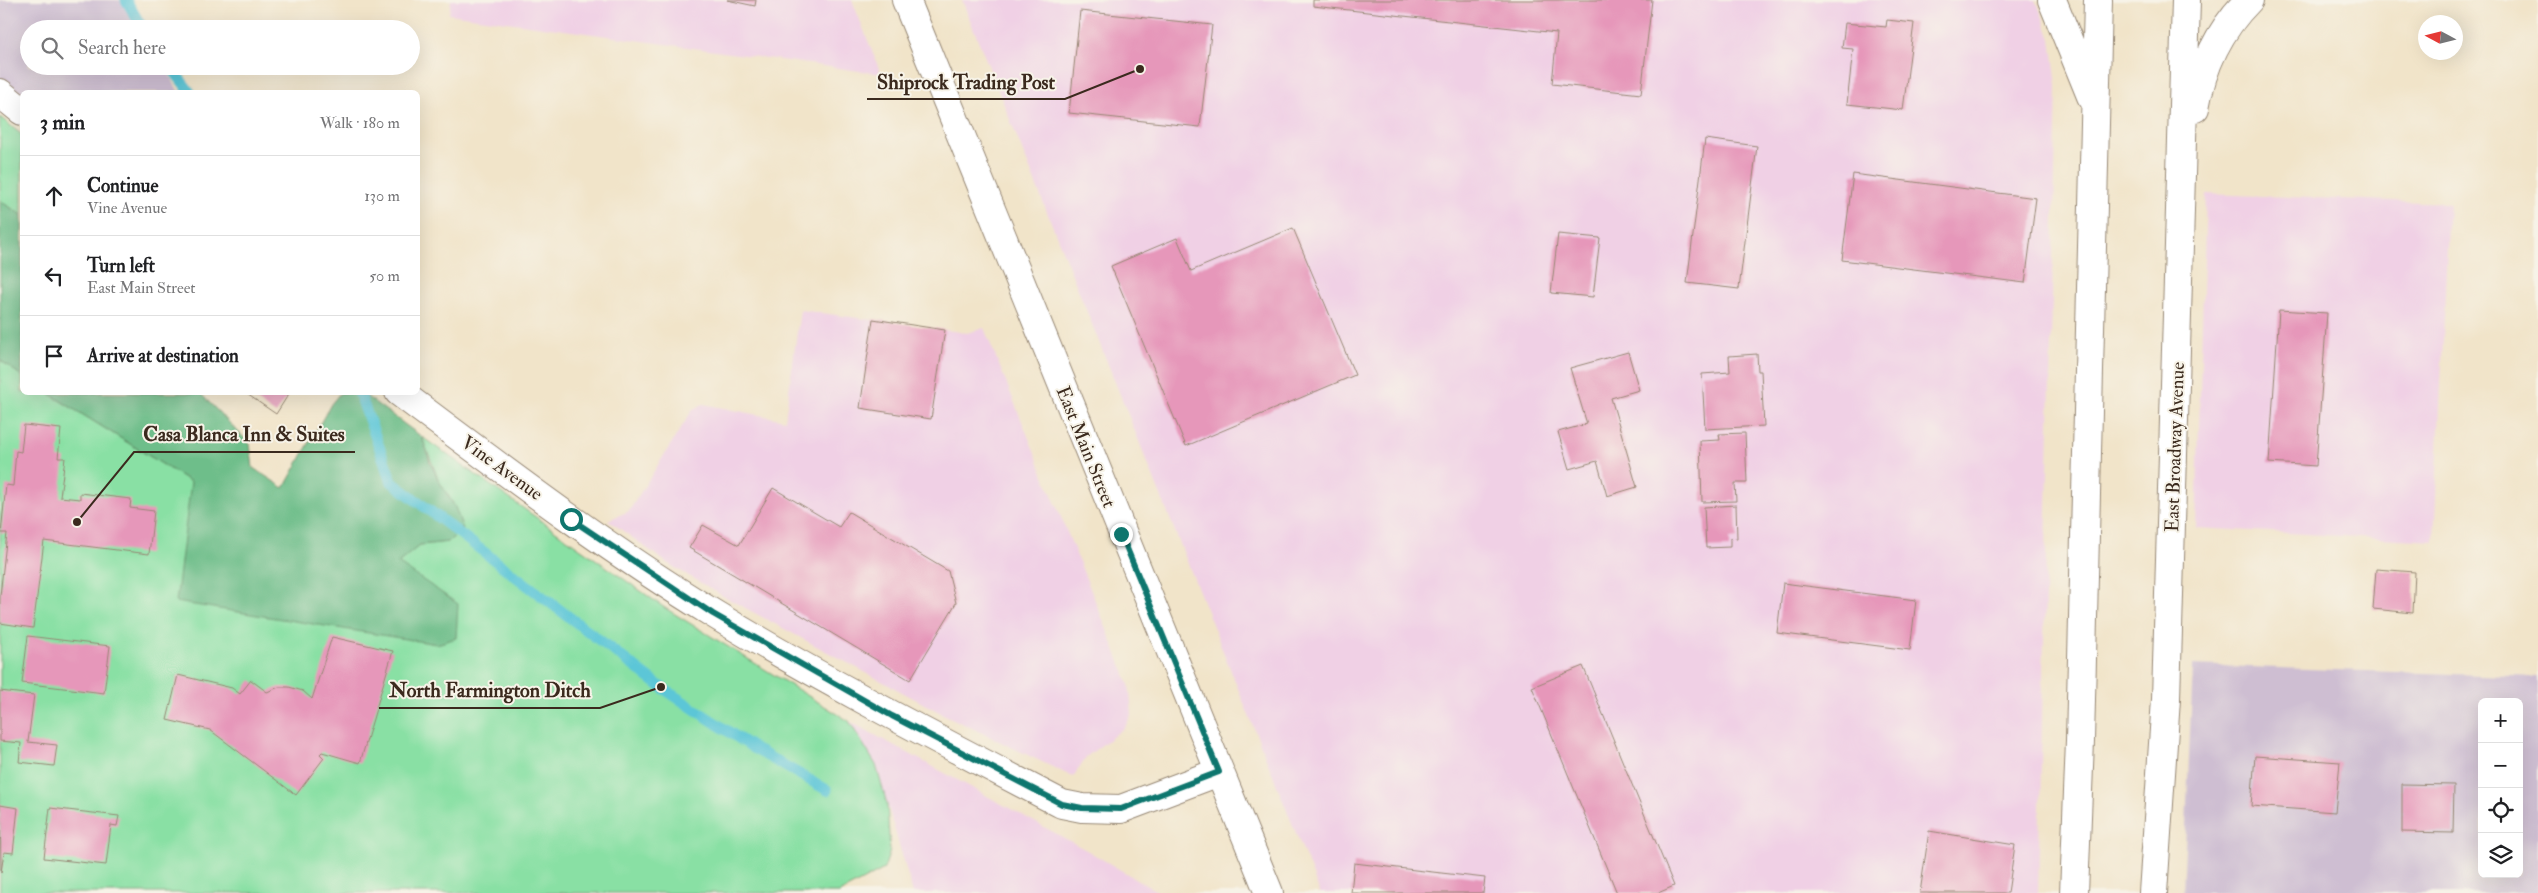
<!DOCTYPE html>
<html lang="en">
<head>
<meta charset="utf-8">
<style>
  :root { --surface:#fff; --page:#f6f6f6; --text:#202124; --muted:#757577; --line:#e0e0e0 }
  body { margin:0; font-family:"IM FELL Double Pica",serif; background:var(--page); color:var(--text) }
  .controls { position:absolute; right:15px; bottom:15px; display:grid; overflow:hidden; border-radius:8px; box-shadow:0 5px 20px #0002 }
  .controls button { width:45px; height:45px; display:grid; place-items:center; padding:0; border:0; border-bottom:1px solid var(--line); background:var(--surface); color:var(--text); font:25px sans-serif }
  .compass { position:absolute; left:2418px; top:15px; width:45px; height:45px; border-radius:50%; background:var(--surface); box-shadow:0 5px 20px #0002; rotate:277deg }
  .stop { position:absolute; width:15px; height:15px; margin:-11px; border:4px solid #0f766e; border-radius:50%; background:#fff }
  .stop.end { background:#0f766e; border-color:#fff; box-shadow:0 1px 5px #0008 }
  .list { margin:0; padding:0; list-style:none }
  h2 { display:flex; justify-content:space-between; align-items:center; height:65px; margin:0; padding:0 20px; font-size:21px }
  h2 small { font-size:16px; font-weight:400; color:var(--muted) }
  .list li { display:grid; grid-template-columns:32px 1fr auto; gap:15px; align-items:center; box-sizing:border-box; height:80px; padding:0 20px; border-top:1px solid var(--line) }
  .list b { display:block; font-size:19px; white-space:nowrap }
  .list p { margin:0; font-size:16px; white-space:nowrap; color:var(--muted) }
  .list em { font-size:16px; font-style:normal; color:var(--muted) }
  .icon { flex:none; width:28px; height:28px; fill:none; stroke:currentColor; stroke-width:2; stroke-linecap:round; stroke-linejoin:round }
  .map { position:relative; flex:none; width:2538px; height:893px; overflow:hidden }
  .search { position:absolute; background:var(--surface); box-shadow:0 5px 20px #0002; left:20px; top:20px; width:400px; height:55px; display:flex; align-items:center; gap:12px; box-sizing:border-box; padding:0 18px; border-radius:28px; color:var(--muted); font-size:19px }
  .panel { position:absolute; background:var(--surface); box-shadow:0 5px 20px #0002; left:20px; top:90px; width:400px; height:305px; border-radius:8px }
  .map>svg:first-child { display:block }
  .built { fill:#f0d0e5 }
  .industrial { fill:#cebed2; fill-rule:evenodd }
  .green { fill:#89e0a4; stroke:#628561 }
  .forest { fill:#6ebe8a; stroke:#547454 }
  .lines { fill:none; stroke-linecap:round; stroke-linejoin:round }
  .stream { stroke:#5cc6d7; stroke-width:11 }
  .building { fill:#e697ba }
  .street-casing { stroke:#968774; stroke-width:30 }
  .secondary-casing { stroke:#968774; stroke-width:30 }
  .primary-casing { stroke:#968774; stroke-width:30 }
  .street { stroke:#fff; stroke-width:28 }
  .secondary { stroke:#fff; stroke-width:28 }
  .primary { stroke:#fff; stroke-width:28 }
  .route { stroke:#0f766e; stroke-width:6 }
  .labels { text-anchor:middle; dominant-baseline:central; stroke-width:4; stroke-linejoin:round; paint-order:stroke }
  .street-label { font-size:19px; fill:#3b2a1e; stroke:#f7f3e8 }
  .leader { fill:none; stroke:#3b2a1e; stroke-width:2 }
  .callout-dot { fill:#3b2a1e; stroke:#f7f3e8; stroke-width:2 }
  .callout-label { font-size:20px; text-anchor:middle; font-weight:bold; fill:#3b2a1e; stroke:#f7f3e8; stroke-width:4; stroke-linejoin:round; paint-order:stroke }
</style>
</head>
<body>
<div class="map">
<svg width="2538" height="893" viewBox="0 0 2538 893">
  <rect width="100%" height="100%" fill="#f7f3e8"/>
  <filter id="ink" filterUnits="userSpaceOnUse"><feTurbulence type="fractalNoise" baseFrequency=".02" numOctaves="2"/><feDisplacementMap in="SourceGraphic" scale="10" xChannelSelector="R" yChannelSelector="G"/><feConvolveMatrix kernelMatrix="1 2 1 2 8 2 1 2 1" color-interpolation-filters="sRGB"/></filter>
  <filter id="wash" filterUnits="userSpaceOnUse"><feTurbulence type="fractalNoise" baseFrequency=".0096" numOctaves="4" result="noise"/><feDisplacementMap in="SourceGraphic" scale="20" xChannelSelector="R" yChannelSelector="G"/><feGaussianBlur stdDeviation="1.12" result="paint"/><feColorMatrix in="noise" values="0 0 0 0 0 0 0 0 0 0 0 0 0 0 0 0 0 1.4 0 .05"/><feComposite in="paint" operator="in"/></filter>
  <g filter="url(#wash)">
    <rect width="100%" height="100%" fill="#f1e4c9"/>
    <!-- built -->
    <path class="built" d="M451,0H852L881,74L449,14Z
      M962,0H2036L2051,39L2057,85L2038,893H1320Z
      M2206,194L2449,203L2434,541L2196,528Z
      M800,310L967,333L984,328L1129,684L1132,713L1125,727L1086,757L1073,777L943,714L723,596L667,563L608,520L629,511L693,409L703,404L785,420Z
      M849,721L1088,851L1160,893H913L876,765Z"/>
    <!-- industrial -->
    <path class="industrial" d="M0,0H127L143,29H29V66H164L179,92H22V96L18,93L0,115Z
      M2193,665L2538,677V893H2183ZM2482,702H2519V874H2482Z"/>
    <!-- green -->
    <path class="green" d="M0,117L22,135V215L0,201Z
      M0,360L22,376V392L48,393L191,482L390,635L437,644L398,563L420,545L448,542L455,507L439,481L422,437L665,608L849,721L876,765L887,804L890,851L884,869L839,893H0Z"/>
    <!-- forest -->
    <path class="forest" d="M0,201L22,215V376L0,360Z
      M48,393H200L250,444L253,468L284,488L331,404L340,393H362L422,437L430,462L439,481L455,507L463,529L448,542L420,545L398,563L458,604L456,638L437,644L176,602L191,482Z"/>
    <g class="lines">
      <!-- stream -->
      <path class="stream" d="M126,0L143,29
        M170,66L190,92
        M359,392L392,482L661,687L755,749L827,790"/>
    </g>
    <g id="blocks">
      <!-- building -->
      <path class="building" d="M727,0H756L755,6Z
        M1313,0H1652L1641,94L1552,84L1557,33L1313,6Z
        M1080,11L1212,25L1200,127L1069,113Z
        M1887,20L1914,23L1903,110L1847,104L1853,49L1842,48L1845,23L1886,27Z
        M1705,139L1757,146L1739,289L1687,283Z
        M1853,174L2036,198L2025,283L1842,260Z
        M1293,228L1355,375L1186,446L1111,266L1177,238L1191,271Z
        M1558,234L1600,238L1593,297L1551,293Z
        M2279,310L2327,313L2316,466L2269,463Z
        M873,319L945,330L931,419L860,408Z
        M1628,352L1639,390L1611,398L1637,487L1607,496L1597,461L1569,469L1558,432L1587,424L1570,368Z
        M1757,354L1758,371H1761L1764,426L1705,429L1702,374L1730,372L1729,356Z
        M244,392H290L276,414Z
        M24,425L61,429L58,458H65L60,497L80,499V493L131,499L130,508L154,511L149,554L44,541L33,628L0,623V596L7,533H1L6,485L13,486L16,451L21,452Z
        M1745,433L1747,483H1735L1736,501L1702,502L1700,441L1720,440L1719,434Z
        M773,488L839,527L849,512L948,571L956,603L910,680L689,548L703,525L739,545Z
        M1736,505L1737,538L1730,539V547L1706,548L1704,507Z
        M2376,569L2415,572L2413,613L2373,609Z
        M1783,583L1916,600L1910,650L1777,633Z
        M28,636L110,646L104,693L22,683Z
        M332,637L393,651L360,763L322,752L320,754L324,758L296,795L210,730L167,720L178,675L232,688L240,694L251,680L267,692L279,687H289L303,691L312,699Z
        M1583,666L1674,886L1658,893H1617L1532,687Z
        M0,691L34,695L28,742L57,745L54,766L19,762L21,743L0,741Z
        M2255,756L2340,762L2335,812L2251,806Z
        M2402,784L2454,785L2453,833L2402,832Z
        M0,805L18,808L13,853L4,852L1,873Z
        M50,808L119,816L117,826L111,825L106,865L44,858Z
        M1929,831L2015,845L2008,893H1920Z
        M1354,863L1485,878L1483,893H1351Z"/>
    </g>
  </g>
  <g filter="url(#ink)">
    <use href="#blocks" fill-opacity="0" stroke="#968774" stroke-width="1"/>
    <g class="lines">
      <defs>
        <path id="street" d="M0,93L22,111
          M399,392C502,469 604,547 714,614C827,683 945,743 1062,804L1082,808L1121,809L1219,772"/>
        <path id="secondary" d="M906,0L1269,893"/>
        <path id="primary" d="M2052,0L2091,96
          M2195,108C2202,67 2220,29 2249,0
          M2074,893L2080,741L2098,0
          M2153,893L2166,699L2186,0"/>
      </defs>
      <!-- street casing -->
      <use href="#street" class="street-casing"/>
      <!-- secondary casing -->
      <use href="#secondary" class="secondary-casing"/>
      <!-- primary casing -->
      <use href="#primary" class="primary-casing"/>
      <!-- street -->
      <use href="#street" class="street"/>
      <!-- secondary -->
      <use href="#secondary" class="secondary"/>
      <!-- primary -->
      <use href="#primary" class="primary"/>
    </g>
  </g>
  <g class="lines" filter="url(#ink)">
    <!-- route -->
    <path class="route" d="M571,519L713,614L892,716L1062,804L1082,808L1121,809L1219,772L1121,534"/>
  </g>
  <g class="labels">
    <!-- street labels -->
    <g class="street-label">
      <text transform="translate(1086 447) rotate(68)">East Main Street</text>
      <text transform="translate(2175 447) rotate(-88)">East Broadway Avenue</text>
      <text transform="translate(502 468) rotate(36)">Vine Avenue</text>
    </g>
  </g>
  <!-- callouts -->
  <path class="leader" d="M1140 69L1065 99H867M77 522L134 452H355M661 687L600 708H379"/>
  <g class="callout-dot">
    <circle cx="1140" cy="69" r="5"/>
    <circle cx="77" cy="522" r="5"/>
    <circle cx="661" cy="687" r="5"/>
  </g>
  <g class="callout-label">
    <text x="966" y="89">Shiprock Trading Post</text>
    <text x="244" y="441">Casa Blanca Inn &amp; Suites</text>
    <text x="490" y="697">North Farmington Ditch</text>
  </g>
</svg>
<div class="controls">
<button>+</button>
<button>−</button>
<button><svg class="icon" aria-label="locate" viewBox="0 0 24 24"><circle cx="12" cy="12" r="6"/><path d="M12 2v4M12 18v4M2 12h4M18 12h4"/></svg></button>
<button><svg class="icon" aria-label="layers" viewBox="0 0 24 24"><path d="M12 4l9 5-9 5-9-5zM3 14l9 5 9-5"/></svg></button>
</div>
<svg class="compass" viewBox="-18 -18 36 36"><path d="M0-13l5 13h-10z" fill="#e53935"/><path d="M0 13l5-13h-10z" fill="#757577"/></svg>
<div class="stop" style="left:571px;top:519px"></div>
<div class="stop end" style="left:1121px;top:534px"></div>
<div class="search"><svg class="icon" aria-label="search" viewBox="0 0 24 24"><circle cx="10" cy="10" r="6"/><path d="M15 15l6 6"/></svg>Search here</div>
<section class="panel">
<h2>3 min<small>Walk · 180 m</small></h2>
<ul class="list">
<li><svg class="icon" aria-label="ahead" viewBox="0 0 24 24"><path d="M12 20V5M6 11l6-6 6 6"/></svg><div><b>Continue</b><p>Vine Avenue</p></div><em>130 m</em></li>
<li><svg class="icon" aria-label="left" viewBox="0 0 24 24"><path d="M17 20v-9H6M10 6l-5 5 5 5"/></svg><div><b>Turn left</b><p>East Main Street</p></div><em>50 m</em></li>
<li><svg class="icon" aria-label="arrive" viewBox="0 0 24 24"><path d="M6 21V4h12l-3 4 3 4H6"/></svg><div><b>Arrive at destination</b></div></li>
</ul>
</section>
</div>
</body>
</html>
